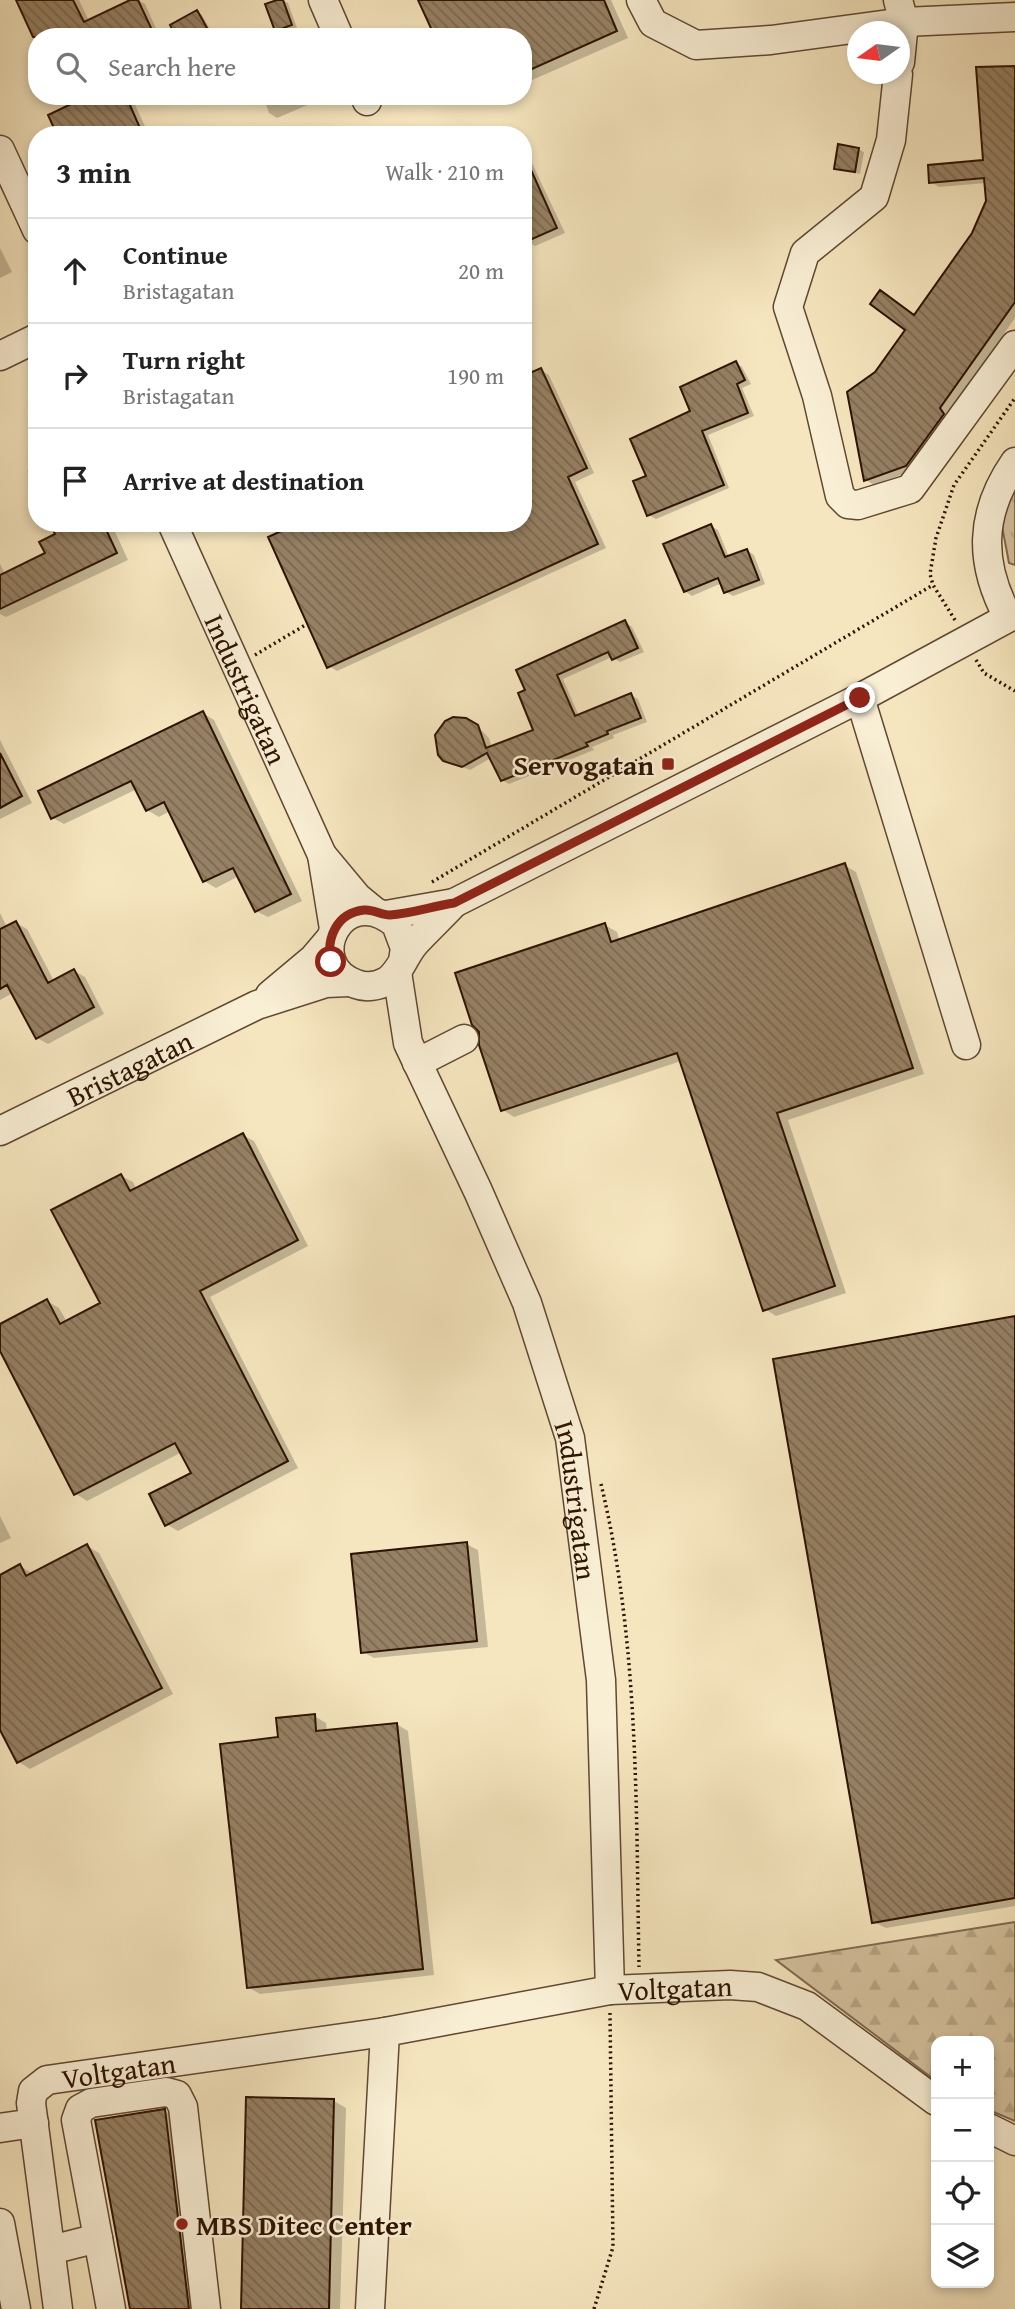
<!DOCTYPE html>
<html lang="en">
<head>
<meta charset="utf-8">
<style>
  :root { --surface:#fff; --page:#f6f6f6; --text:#222; --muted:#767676; --line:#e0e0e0 }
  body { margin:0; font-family:"Gentium Book Plus",serif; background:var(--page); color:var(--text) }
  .controls { position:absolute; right:21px; bottom:21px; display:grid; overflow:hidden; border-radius:14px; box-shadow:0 4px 10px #0003 }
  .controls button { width:63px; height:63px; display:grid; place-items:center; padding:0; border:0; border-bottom:2px solid var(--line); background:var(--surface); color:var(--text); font:35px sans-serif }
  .compass { position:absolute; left:847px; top:21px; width:63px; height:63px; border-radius:50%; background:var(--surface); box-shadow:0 4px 10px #0003; rotate:256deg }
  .stop { position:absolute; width:21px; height:21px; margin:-16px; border:5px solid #8f2418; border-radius:50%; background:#fff }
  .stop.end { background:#8f2418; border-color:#fff; box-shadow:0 2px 7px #0008 }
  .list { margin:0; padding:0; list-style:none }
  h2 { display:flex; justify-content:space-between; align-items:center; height:91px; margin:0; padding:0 28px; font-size:30px }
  h2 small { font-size:23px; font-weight:400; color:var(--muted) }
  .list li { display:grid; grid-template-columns:46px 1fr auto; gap:21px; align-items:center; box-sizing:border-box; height:105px; padding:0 28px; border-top:2px solid var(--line) }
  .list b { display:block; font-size:26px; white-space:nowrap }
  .list p { margin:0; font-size:23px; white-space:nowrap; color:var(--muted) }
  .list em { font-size:23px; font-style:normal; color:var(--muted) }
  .icon { flex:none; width:38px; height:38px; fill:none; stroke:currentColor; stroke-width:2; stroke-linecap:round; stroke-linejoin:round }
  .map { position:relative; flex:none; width:1015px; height:2309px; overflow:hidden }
  .search { position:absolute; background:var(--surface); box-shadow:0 4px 10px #0003; left:28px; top:28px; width:504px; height:77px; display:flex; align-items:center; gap:18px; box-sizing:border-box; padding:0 24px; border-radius:28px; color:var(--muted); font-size:26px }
  .panel { position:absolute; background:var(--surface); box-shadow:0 4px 10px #0003; left:28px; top:126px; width:504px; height:406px; border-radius:28px }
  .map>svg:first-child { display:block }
  .grass { fill:url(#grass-tufts); stroke:#816a50; stroke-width:2 }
  .forest { fill:url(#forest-firs); stroke:#816a50; stroke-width:2 }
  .shadow { fill:#0003 }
  .building { fill:url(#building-back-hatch); stroke:#2e1302; stroke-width:2 }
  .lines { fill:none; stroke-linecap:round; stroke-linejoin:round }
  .minor-casing { stroke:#604831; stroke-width:31 }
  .path { stroke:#2e1302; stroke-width:3.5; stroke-dasharray:2 3.5; stroke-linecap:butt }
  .minor { stroke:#f9efd5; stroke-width:28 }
  .route { stroke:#8f2418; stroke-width:9 }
  .poi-dot { fill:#8f2418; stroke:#f9efd5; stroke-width:2.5 }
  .labels { text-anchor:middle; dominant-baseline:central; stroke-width:5; stroke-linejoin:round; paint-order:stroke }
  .street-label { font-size:28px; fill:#2e1302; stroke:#f9efd5 }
  .poi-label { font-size:28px; font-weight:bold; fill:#2e1302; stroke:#f9efd5; text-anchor:end }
</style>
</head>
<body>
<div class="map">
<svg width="1015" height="2309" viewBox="0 0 1015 2309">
  <defs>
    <pattern id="grass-tufts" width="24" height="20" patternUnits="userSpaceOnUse" patternTransform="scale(1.75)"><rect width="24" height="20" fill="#d4c29f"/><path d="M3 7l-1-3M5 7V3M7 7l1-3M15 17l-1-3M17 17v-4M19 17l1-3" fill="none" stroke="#b6a687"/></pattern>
    <pattern id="forest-firs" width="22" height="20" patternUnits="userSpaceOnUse" patternTransform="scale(1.75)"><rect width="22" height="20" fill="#d4c29f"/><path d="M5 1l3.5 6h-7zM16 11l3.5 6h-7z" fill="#b6a687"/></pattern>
    <pattern id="building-back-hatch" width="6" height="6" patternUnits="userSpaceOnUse" patternTransform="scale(1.75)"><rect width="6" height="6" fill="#968164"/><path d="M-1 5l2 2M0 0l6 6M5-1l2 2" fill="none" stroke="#7b6850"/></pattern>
  </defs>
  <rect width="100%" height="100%" fill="#f6e6bf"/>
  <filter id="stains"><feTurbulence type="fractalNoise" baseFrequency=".00286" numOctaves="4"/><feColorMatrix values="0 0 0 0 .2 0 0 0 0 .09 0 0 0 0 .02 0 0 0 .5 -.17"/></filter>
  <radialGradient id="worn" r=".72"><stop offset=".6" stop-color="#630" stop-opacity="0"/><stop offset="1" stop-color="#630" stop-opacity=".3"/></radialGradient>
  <!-- grass -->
  <path class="grass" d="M1015,476V565L1009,563L1001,521Z"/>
  <!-- forest -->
  <path class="forest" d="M1015,1922V2121L989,2110V2041H936V2081L776,1960Z"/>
  <!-- shadow -->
  <path class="shadow" d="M17,0H79L89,21L138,0L145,4L159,35L37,37V42Z
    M282,0L288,3L297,28L282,33L276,30Z
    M420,0H611L628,38L523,84V37Z
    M197,12L202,15L214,37H178Z
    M1015,68V318L947,414L952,420L915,470L874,485L866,480L876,373L907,329L881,292L916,317L973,234L988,201L986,183L939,187L931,182L985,162Z
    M92,96H131L149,135H59Z
    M263,96H325L326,97L277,118L269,113Z
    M463,96H495L475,105Z
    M523,144L565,233L535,246L526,241L523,234Z
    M858,149L864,152L860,174L836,168Z
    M0,248L12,272L0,278Z
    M736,363L742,367L751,384L742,388L754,416L708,435L729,488L656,519L649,515V477L693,412Z
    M540,370L549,375L594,473L575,482L606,548L337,671L329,666L523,523Z
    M37,466V490L27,470Z
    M52,523H111L128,560L6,617L0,614V564L5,574L47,554L58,535Z
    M711,526L718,530L729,557L747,550L754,555L765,584L733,596L726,592L722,583L692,596L685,591Z
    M625,622L632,627L644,652L620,662L612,657L563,679L579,716L631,695L638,699L647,722L613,735L614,738L592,747L594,750L509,784L502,780L491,758L470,770L445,760L436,746L437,736L474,723L489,738L492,748L536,731L520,694Z
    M203,713L214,720L302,901L268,917L256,911L239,876L216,888L204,881L170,811L159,817L147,810L137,789L64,824L53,818Z
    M0,740L32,803L0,819Z
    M844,865L856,872L924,1074L788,1120L846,1293L776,1316L765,1309L681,1061L514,1117L503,1110L605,925L617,932L620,941Z
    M0,913L7,927L16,923L27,929L54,981L74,971L85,977L104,1014L48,1044L37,1038L13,993L0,1000Z
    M242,1135L254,1141L308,1246L210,1297L298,1468L178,1531L166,1524L193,1474L182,1452L87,1501L76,1494L0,1347V1325L47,1301L59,1308L67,1322L102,1304L121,1176L133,1182L137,1190Z
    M1015,1318V1906L886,1928L874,1922Z
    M0,1516L11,1538L0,1543Z
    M466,1544L478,1550L488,1647L374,1658L363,1652Z
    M87,1546L99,1553L173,1694L30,1769L19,1762L0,1726V1577L20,1566L32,1573Z
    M314,1716L326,1723L327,1732L396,1724L408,1731L434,1975L260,1994L248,1987L280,1739Z
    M334,2101L346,2108L340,2309H243Z
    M165,2111L173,2116L197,2309H132Z"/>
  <!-- building -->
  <path class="building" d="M16,0H73L84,22L130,0H138L152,30L138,37H33Z
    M277,0H283L292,25L275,31L265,4Z
    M418,0H604L617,31L523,73V37H435Z
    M197,10L212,37H176L170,25Z
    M1015,66V302L940,408L944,414L906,466L864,481L847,392L875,372L905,330L870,304L880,290L914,315L972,233L986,201L984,178L929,183L928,165L983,160L976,67Z
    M88,96H126L143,135H57L48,115Z
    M838,144L859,148L855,172L834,169Z
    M523,152L557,228L523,243Z
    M736,361L745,380L737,384L748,413L702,431L724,485L647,516L633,481L646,476L630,439L690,411L680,387Z
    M541,368L587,468L568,477L598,544L327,668L268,537L299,523H523V376Z
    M50,523H103L117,553L0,609V575L45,553L39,542L55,534Z
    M711,524L725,557L747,549L759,580L724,593L718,578L684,592L663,544Z
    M625,620L638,648L612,660L608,652L557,675L575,716L631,693L641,718L607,731L608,734L586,743L588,746L501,781L487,753L462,767L443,761L438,755L435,735L445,721L453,717L466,718L478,725L486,748L533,730L518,693L525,690L516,670Z
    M203,711L291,894L255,912L233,868L203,882L164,802L146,811L131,781L51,819L38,791Z
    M0,753L22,796L0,808Z
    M845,863L913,1068L777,1113L835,1286L763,1311L677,1053L501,1111L479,1045V1032L472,1025L455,973L605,923L611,942Z
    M16,921L48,983L74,969L94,1007L36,1039L7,985L0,989V929Z
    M243,1133L298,1240L200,1291L288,1461L165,1526L149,1494L191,1473L175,1443L74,1495L0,1351V1324L47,1299L60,1324L100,1303L51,1210L121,1174L130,1191Z
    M1015,1316V1898L872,1923L773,1359Z
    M467,1542L477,1641L361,1653L351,1554Z
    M87,1544L162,1688L17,1763L0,1730V1575L20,1564L26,1576Z
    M315,1714L316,1731L397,1723L423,1969L247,1988L220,1744L278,1737L276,1718Z
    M246,2097L334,2099L329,2309H241Z
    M165,2109L189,2309H130L95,2120Z"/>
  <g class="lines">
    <defs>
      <g id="minor">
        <path d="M323,0L339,37"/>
        <path d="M641,0L653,23L696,45L771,40L904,22L900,62"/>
        <path d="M898,0L904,22L1015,17"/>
        <path d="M898,74L891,140L874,197L805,253L788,307L817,396L840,496L848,504L858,505L910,489L1015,345"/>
        <path d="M365,96L367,101"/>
        <path d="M0,150L37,230"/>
        <path d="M0,356L37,338"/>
        <path id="s1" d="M172,523L322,855L334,929"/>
        <path d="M1008,617C979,563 979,514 1015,462"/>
        <path d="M860,698L966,1045"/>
        <path d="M322,855L357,897L374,911"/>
        <path d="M386,915L454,903L860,698L1015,614"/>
        <path d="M403,961L405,948L396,924C342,879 300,964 356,984C366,988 378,986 387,981C401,972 405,953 416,942C428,929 442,916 454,903"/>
        <path id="s2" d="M397,972L408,1043L478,1191L527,1303L570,1438L601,1680L610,1990"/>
        <path d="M270,995L313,959L330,939"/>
        <path d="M417,1063L464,1039"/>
        <path id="s3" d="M0,1131L257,1005L326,983L349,982"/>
        <path d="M0,2128L34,2123"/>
        <path d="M989,2128L1015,2141"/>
        <path d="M0,2223L16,2309"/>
        <path d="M98,2238L111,2309"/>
        <path d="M51,2250L98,2238L76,2120L80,2109L91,2103L166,2092L177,2095L183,2107L206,2309"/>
        <path id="s4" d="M58,2309L31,2103L33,2091L47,2080L385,2032L610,1990L730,1985L758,1987L807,2006L936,2101"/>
        <path d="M370,2309L385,2032"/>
      </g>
    </defs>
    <!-- minor casing -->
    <use href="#minor" class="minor-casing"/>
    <!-- path -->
    <path class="path" d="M955,620L933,585L930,574L936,538L954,485L1015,398
      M255,655L307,624
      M976,660L984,673L1015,691
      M432,882L933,585
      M601,1484C639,1642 636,1806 639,1967
      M594,2309L613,2247L610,2013"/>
    <!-- minor -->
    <use href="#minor" class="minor"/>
  </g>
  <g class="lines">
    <!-- route -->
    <path class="route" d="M331,962C326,939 336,913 364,910C373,909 381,915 390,915C411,914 433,906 454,903L860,698"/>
  </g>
  <!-- markers -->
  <g class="poi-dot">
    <rect x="661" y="757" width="14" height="14" rx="3.5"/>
    <circle cx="182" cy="2224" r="7"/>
  </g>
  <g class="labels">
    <!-- street labels -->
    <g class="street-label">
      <text stroke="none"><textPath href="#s1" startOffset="182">Industrigatan</textPath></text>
      <text stroke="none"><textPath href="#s3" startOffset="144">Bristagatan</textPath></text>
      <text stroke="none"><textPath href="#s2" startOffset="562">Industrigatan</textPath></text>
      <text stroke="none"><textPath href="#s4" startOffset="873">Voltgatan</textPath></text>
      <text stroke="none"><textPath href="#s4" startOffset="310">Voltgatan</textPath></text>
    </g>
    <!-- poi labels -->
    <g class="poi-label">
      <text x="654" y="764">Servogatan</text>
      <text x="196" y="2224" text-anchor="start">MBS Ditec Center</text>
    </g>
  </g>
  <rect width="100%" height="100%" filter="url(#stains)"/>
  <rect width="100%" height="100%" fill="url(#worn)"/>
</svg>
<div class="controls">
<button>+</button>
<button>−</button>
<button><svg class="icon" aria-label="locate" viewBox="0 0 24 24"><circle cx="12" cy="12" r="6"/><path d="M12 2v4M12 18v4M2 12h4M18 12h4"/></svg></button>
<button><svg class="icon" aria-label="layers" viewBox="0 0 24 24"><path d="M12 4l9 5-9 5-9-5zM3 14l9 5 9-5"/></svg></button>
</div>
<svg class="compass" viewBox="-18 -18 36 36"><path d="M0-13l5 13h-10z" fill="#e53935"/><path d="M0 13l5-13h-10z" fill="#767676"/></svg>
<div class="stop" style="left:331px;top:962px"></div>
<div class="stop end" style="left:860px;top:698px"></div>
<div class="search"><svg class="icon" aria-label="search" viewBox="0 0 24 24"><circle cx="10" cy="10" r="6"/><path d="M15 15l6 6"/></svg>Search here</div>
<section class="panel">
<h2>3 min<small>Walk · 210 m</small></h2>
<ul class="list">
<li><svg class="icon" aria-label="ahead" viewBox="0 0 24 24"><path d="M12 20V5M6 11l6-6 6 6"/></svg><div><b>Continue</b><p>Bristagatan</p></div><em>20 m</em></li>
<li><svg class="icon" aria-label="right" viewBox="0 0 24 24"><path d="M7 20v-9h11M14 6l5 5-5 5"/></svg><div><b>Turn right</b><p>Bristagatan</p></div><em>190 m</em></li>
<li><svg class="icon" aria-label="arrive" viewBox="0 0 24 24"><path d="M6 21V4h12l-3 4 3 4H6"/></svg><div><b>Arrive at destination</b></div></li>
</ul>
</section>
</div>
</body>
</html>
